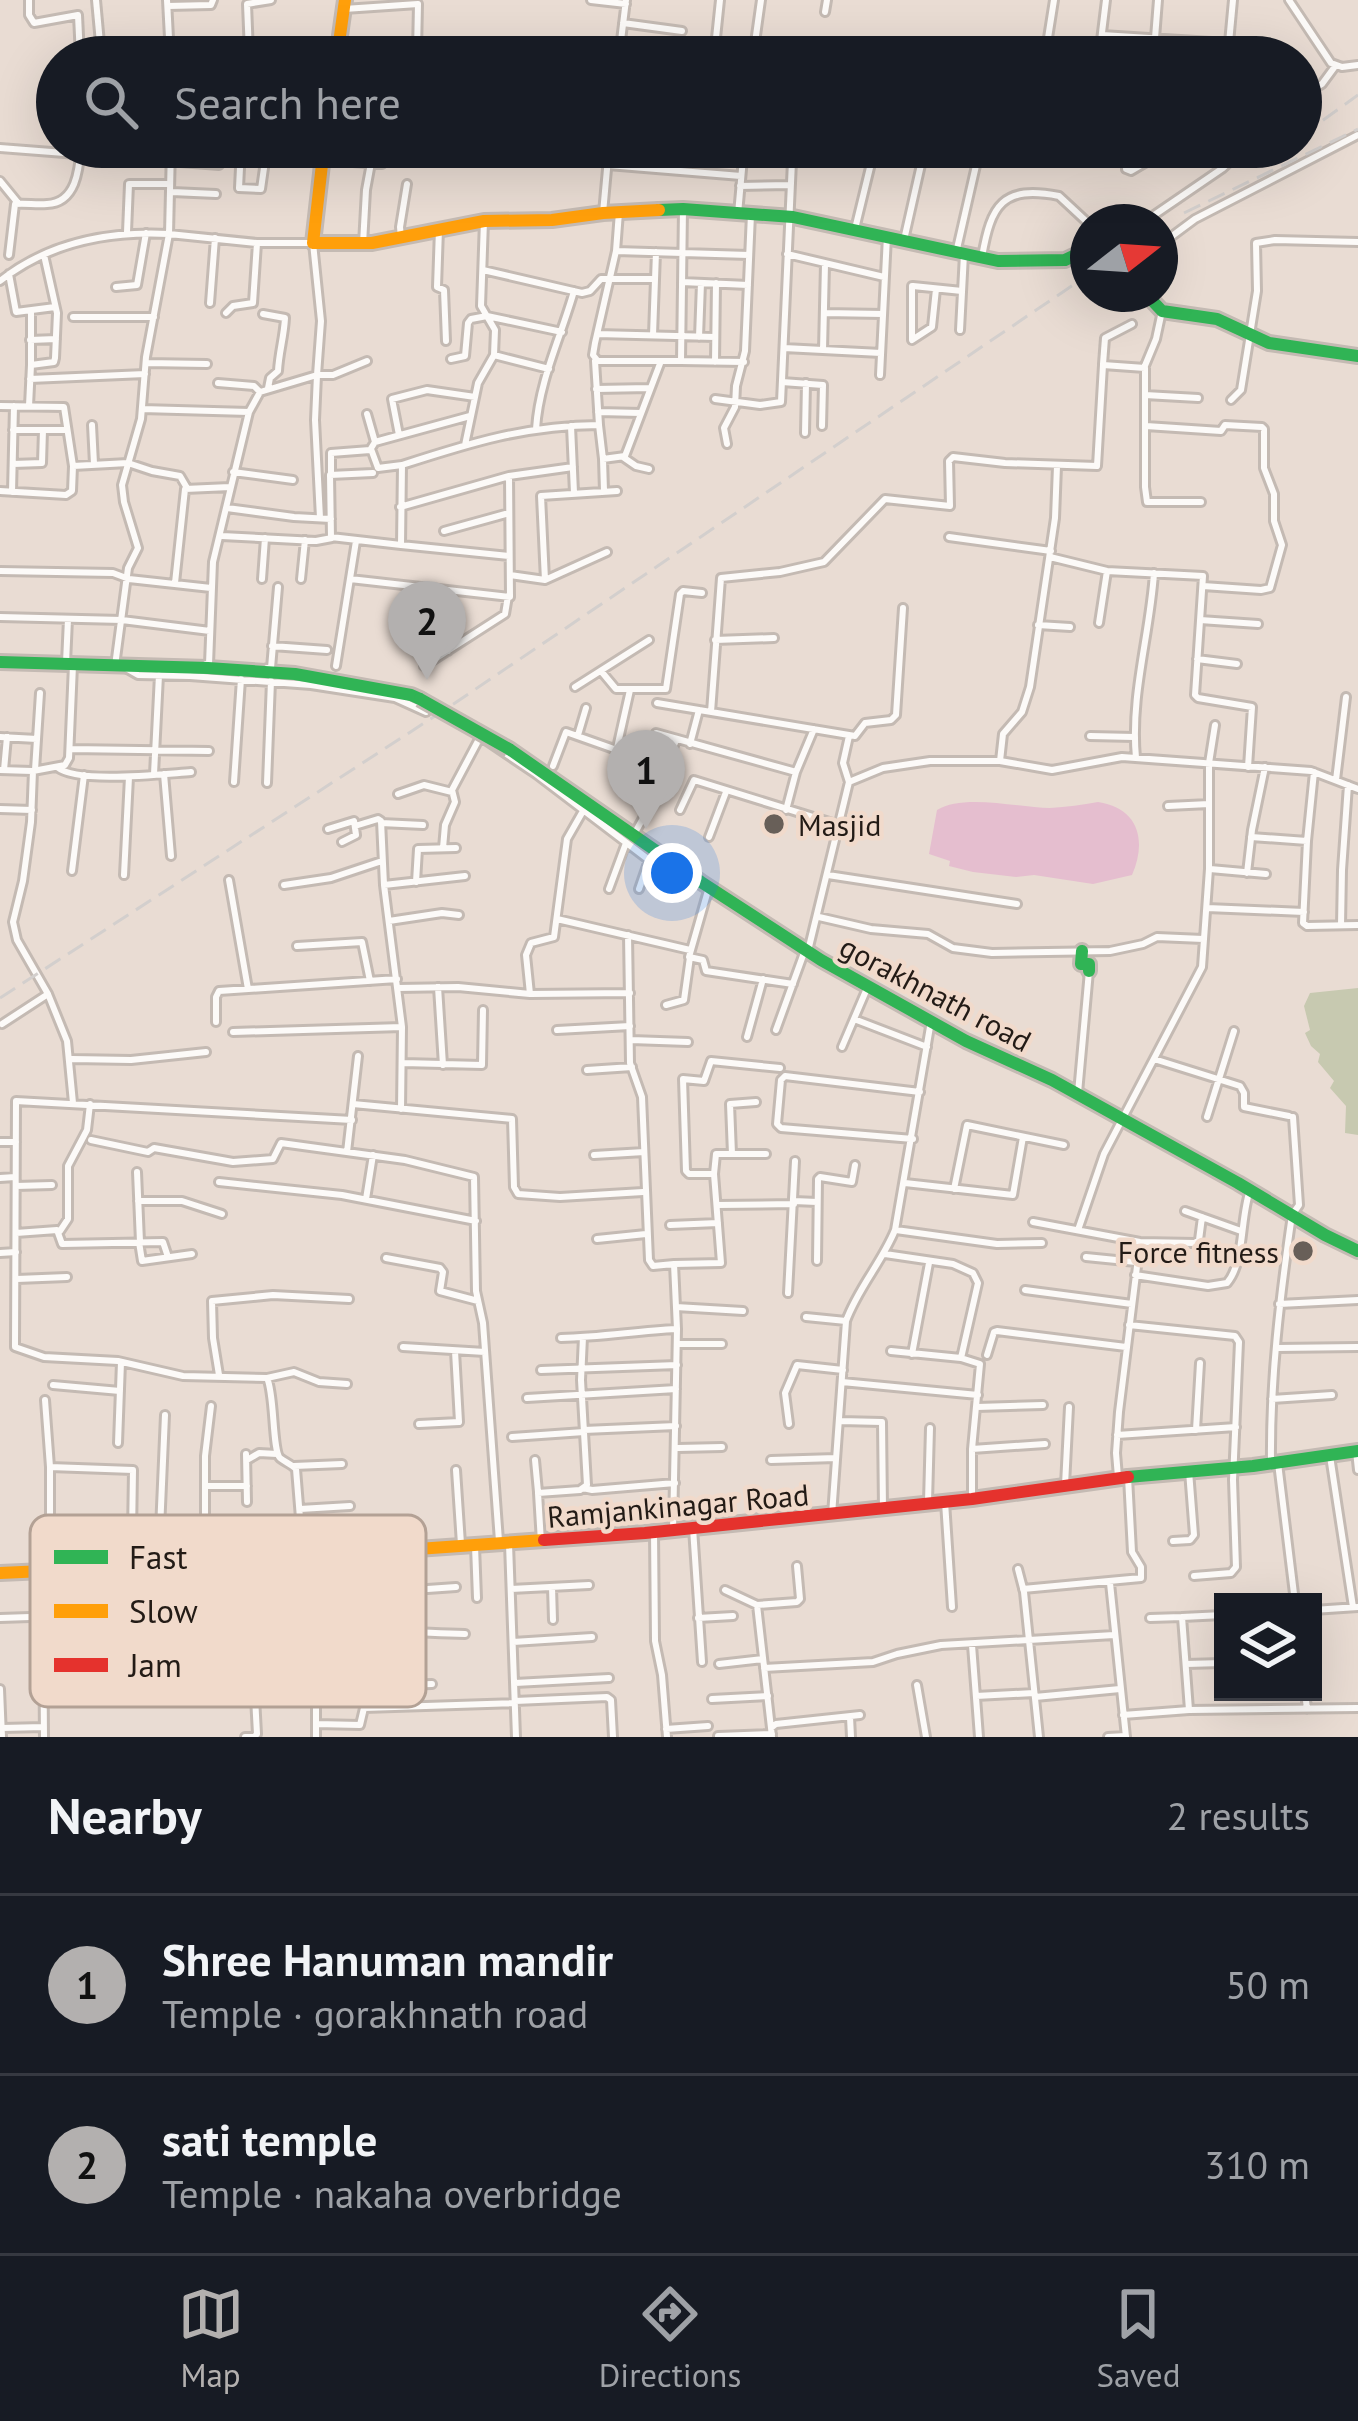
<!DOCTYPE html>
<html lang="en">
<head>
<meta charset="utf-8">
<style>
  :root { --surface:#171b24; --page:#242831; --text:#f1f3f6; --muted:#9ea1a6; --line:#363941; --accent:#b3b0af }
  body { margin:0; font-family:"PT Sans",sans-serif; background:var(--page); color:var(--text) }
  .controls { position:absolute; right:36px; bottom:36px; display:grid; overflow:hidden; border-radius:0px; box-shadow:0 12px 48px #0002 }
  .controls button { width:108px; height:108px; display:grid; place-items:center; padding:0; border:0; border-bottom:3px solid var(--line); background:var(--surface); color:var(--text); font:60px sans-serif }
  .compass { position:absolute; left:1070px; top:204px; width:108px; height:108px; border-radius:50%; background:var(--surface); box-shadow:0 12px 48px #0002; rotate:73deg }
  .you { position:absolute; left:672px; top:873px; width:42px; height:42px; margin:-30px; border:9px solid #fff; border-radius:50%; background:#1a73e8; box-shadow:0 0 0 18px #1a73e833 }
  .badge { display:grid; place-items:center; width:78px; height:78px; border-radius:50%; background:var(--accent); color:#111; font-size:39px; font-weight:700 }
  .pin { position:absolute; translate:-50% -99px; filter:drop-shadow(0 3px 6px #0008) }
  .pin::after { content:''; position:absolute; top:63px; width:42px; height:36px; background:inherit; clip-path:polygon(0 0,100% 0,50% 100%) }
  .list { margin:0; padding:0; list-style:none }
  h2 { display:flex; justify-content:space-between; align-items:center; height:156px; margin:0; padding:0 48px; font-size:51px }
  h2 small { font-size:39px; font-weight:400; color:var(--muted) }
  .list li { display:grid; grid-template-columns:78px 1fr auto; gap:36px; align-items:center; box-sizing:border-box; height:180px; padding:0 48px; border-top:3px solid var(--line) }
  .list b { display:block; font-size:45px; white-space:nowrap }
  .list p { margin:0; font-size:39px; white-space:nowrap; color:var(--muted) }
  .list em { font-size:39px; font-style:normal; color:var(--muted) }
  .icon { flex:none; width:66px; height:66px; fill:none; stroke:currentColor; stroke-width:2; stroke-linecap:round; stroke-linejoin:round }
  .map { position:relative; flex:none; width:1358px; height:1737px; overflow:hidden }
  .search { position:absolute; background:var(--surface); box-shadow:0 12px 48px #0002; left:36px; right:36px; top:36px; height:132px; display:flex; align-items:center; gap:30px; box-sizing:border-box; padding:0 42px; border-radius:66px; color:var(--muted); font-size:45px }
  .sheet { height:516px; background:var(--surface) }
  nav { display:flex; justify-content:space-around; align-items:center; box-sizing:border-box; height:168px; border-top:3px solid var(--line); background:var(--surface); font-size:33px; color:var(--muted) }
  nav a { display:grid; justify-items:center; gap:6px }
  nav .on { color:var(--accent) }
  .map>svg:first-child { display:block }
  .green { fill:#c7c9b0 }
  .water { fill:#e5becf }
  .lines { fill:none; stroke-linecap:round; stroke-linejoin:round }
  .street-casing { stroke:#c4bab3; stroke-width:12 }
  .fast-casing { stroke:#c4bab3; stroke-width:18 }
  .slow-casing { stroke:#c4bab3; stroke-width:18 }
  .jam-casing { stroke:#c4bab3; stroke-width:18 }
  .street { stroke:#fcfaf8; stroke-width:6 }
  .fast { stroke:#30b455; stroke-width:12 }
  .slow { stroke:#ff9f0a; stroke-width:12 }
  .jam { stroke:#e5322d; stroke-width:12 }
  .rail { stroke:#d3cfcd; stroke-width:3; stroke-dasharray:18 9; stroke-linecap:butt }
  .fast-bridge-casing { stroke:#c4bab3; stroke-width:18; stroke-linecap:butt }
  .fast-bridge { stroke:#30b455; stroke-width:12 }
  .poi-dot { fill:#685f58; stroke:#f1dacb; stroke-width:4.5 }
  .labels { text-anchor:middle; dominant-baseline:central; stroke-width:9; stroke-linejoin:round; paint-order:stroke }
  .poi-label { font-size:30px; fill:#231b16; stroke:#f1dacb; text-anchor:start }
  .street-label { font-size:30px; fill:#231b16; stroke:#f1dacb }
  .key { fill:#f1dacb; stroke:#b3a195; stroke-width:3 }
  .key-label { font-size:33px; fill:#231b16 }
</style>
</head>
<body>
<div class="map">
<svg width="1358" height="1737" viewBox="0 0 1358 1737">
  <rect width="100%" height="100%" fill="#e9dcd3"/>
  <!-- green -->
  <path class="green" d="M1358,988V1135L1345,1133L1346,1106L1330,1088L1334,1081L1318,1062L1320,1054L1311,1046L1305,1033L1310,1030L1304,1006L1310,993Z"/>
  <!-- water -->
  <path class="water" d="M1098,802C1139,808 1147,841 1132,875L1093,884L1034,875L1016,877L973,872L949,866L950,861L929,854L937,810C964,793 1019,808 1050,808C1067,807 1082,805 1098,802Z"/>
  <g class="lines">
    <defs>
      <path id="street" d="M29,0V15L34,23L78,15L80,57
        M96,0L101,54
        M167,0L170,57
        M591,0L626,4
        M1289,0L1331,63L1342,67L1358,65
        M168,6L211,5L213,0
        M344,9L418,4L417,52
        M825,12L827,0
        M623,23L682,31
        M1102,35L1243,44
        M1155,38L1158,0
        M1229,43L1233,0
        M249,53H338
        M249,53L247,4L271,0
        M80,57L122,52
        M619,57L626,0
        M714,57L720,0
        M753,57L761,0
        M1045,57L1054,0
        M1099,57L1106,0
        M1194,57L1195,41
        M1301,97L1322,84L1336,65
        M241,147L239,188L261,189L267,147
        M995,147L1011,150
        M1128,147L1126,169L1131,171L1172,147
        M0,148L219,165
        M128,150V147
        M324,160L382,164L383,147
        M608,165L741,176
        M0,181L18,203
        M740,186L790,185
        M172,192L216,194
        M603,213L609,147
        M738,214L744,147
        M1144,222L1223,168L1245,147
        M439,229L437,287L444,290L446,341
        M855,229L875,147
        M127,232L129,184H170
        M401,238L400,227L407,184
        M904,240L925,147
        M363,244L366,190L371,163
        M1160,245L1195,219L1358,135
        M616,251L749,255
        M956,253L980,148L993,147
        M787,254L884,277
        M9,255L15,204C26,203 36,205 47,204C76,203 79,170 81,147
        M982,257C991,205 1002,185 1059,196L1088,223
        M483,270L582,293L590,291L601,279H655
        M9,274L16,312L55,307
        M0,281C49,242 108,231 169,234L171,147
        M682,282L748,285
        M116,287L137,285L146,233
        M936,289L932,327L912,340V286H913L962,291
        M210,303L215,238
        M31,311V365
        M226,313L233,306L253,303L257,243
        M824,313L883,314
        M263,314L285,318C284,337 279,352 278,371L270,378L268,388
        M73,317H154
        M960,330L964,254
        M597,334L715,337
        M653,335L656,252
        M699,337L701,283
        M30,340L56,339
        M784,348L881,353
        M823,350L825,264
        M494,355L549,369
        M451,359L465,356L468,323L471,319L487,316L562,332
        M597,360L593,355L595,343L616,251L619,212
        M681,361L744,362
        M715,362L716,283
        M146,363L207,364
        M1103,364L1105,338L1132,324
        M1144,368L1156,339L1162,311
        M880,375L887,236
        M30,379L145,374
        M782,382L823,385L822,426
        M218,383L254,386L260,392
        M596,389L650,388
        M1145,395L1198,398
        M715,399L760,405L781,402L792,161
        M1231,400L1241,390L1257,291L1256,243L1275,240L1358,242
        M0,406L64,407L73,466
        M29,406L31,365L54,362L55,358L57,313L44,255
        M142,409L249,412
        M598,412L641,413
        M367,414L375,442
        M92,425L94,464
        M599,425L603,459L625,456L661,361
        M571,426L574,493
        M1146,426L1221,431L1225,425L1262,427L1264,429V468L1274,494V521L1282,545L1270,588L1261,590L1203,586
        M536,429C539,381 561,337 574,291
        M13,430H67
        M805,433L806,383
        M399,435L392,399L427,390L475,397
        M727,444L724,428L735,407L736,386L745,351L751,214
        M465,445L478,383L494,355L495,330L481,306L484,221
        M371,449L378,468L402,465
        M623,457L636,466L649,469
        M603,459L604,491
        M13,464L42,463L43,430
        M233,472L293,480
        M373,473L330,475L331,537L401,545L402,465C473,442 524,426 599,425L595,361H681L683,209
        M331,475V453L370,450L375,442L470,416
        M0,491L66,495L72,491L73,466L128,463L152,471L180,476L187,488
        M12,492L14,406
        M400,507L509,476
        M227,508L294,517L331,519
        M320,518L315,420L317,375H333L367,361
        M444,531L509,513
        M222,536L316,541L332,538
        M949,537L1051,551
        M401,545L509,556
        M1050,557L1107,571L1203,576L1195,695L1198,698L1252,707L1248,767
        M0,571L113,573L129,579L211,588
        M510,575L545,580L607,552
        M262,579L265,538
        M301,579L305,540
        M350,579L510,597L509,476L573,467
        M545,580L541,496L617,491
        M175,583L185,489L230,487
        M422,587L424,666L505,614L508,596
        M447,590L448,651
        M0,617L122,620L210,631
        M1200,620L1258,624
        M1099,623L1107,571
        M1038,625L1070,627
        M715,640L774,638
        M272,646L327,650
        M1197,659L1237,664
        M66,663L68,619
        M115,666L128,568L138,548L124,502L122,485L141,419L146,357L169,234L257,243H313L321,321L317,375L260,392L249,412L213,562L209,664H206
        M336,666L356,541
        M124,667L138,675L190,676L311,685L395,698L426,712
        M267,668H271L278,587
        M601,671L616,689H666L680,594L683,591L702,593
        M575,687L649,640
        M657,703L855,736L865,723L891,720L896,715L903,608
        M711,712L721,578L780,572L824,562L885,499L950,506L949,461L953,457L1005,463L1097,466L1103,365L1145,368V487L1147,502H1201
        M656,733L796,772
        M578,735L586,708
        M849,736L843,763L849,782
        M1090,736L1134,737
        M0,737L37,739
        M690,744L699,710
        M70,749L209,751
        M1136,758C1130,695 1150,635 1154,573
        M1000,761L1003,734L1022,712L1030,687L1055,518L1057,466
        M553,766L566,732L614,749L617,748L630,690
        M57,767C77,784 162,774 191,772
        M0,770L32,771
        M4,770L7,737
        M35,770L40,693
        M1314,772L1307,841L1303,923L1307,926L1358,925
        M154,774L159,675
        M164,774L171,856
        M1336,780L1346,697
        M234,782L241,679
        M267,783L271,681
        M398,794L424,785L452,792
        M1168,806L1209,804
        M0,809L32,810
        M680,810L694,780L839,825
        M786,810L796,772L814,729
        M381,823L423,825
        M355,826L378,819L381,821L384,885L402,1027L401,1109
        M328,829L354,821L356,835L342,842
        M637,829L656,795L676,740
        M709,837L726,792
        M1251,837L1307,841
        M443,848L445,825L455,802L452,790L478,741L484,739L536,774L649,860L685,883L701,882
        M1210,869L1266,874
        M72,871L84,775
        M1247,873L1252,830L1265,767
        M124,875L129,777
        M828,875L1017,904
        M229,880L248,989
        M416,882L418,849L456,848
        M284,885L331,878L382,861
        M384,885L465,876
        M709,887L689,957L703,960L706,971L793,984
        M609,889L626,843
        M639,889L649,860
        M1207,908L1304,912
        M819,917L871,929L928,934L953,948L992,953L1110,951L1143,944L1157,937L1203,939
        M557,919L690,950
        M389,921L442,913L459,915
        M1341,925L1342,870L1348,785
        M628,935L630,1063L642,1097L649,1260L653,1266L674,1264L677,1329L673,1530
        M297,946L362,942L370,981
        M808,951L849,782L883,768L930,761H1000L1052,770L1122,757L1311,771L1358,789
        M438,987L443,1065
        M398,988L458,987L530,994L630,993
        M530,994L526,955L531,943L554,937L567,839L583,811
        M666,1005L684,1000L690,957
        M854,1019L927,1047
        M216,1022V997L219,991L397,979
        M2,1024L48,994
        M557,1030L630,1026
        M776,1030L805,950
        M233,1032L402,1027
        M747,1037L763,979
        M631,1040L688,1042
        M842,1047L868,986
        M72,1059L131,1060L206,1052
        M1154,1059L1240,1086L1244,1093V1107L1289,1116
        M403,1063L482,1065L483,1010
        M587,1070L632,1067
        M1078,1093L1089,971
        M73,1103L67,1041L48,994L17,940L13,922L23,881L31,822L33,771L65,765L69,758L73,665
        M353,1104L512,1119L514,1187L518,1194L560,1197L643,1192
        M1207,1117L1234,1031
        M913,1139L781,1128L777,1124L781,1080L785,1076L920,1092
        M91,1140L148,1152L154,1148L233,1162L273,1159L281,1143L405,1160L474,1177L476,1291L483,1323L499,1541
        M0,1142H16
        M347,1152L358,1056
        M732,1154L730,1104L756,1102
        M594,1155L644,1152
        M137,1172L140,1242
        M714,1174H689L686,1171L683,1079L704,1081L711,1061L780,1068
        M0,1178L15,1177
        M219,1182L342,1195L476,1221
        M905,1183L1013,1195L1023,1137
        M16,1186L52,1185
        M954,1189L967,1125L1064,1145
        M366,1199L373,1155
        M138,1201H182L222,1214
        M794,1201L817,1202
        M717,1205L794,1204
        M1185,1211L1241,1231
        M1033,1222L1140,1242L1195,1243L1199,1240L1202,1217
        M670,1225L718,1223
        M896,1230L997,1244L1042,1243
        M1078,1230L1104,1154L1202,967L1209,869V763L1215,725
        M60,1231L68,1219V1166L87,1130L90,1104
        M16,1233L57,1230L62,1244L163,1242L168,1257
        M597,1239L646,1234
        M139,1242L142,1261L192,1254
        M0,1253L16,1252
        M885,1254L953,1264L973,1273L978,1283L961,1358
        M1086,1257L1136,1262
        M386,1258L440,1268L443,1272L440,1291L478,1301
        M817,1261L818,1179L820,1177L852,1182L855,1165
        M674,1264L721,1263L714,1174L716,1154H766
        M1135,1275L1208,1286L1227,1283C1245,1262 1240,1218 1250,1190
        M17,1279L67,1277
        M1025,1290L1132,1304
        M788,1293L795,1161
        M1279,1304L1358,1300
        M676,1307L743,1311
        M806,1317L846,1321
        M1129,1325L1235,1336L1239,1342L1233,1480L1236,1567L1231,1573L1194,1576
        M561,1338C601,1337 637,1331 676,1329
        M677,1344H722
        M403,1347L485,1352
        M1277,1348L1358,1347
        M891,1351L961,1358L980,1364L972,1449V1499
        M912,1354L929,1263
        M987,1355L994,1332L997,1331L1126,1347
        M541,1370L677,1365
        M219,1375L213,1338L212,1301L273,1295L349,1299
        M267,1378L294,1372L319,1382L347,1384
        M842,1382L978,1395
        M53,1385L120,1391
        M527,1398L676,1389
        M1272,1399L1332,1395
        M45,1400L50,1467V1571
        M977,1407L1043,1405
        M840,1421L882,1422L883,1509
        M419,1424L459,1422L455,1351
        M789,1424L785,1393L797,1365L843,1370
        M584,1430L676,1426
        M1196,1430L1200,1363
        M1117,1435L1236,1427
        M512,1437L584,1432
        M118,1443L121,1362
        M678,1448L722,1447
        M972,1449L1045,1444
        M1356,1451L1358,1470
        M246,1454L247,1502
        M1330,1456L1353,1607
        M247,1460L259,1453L277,1454
        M535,1460L538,1492
        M771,1460L836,1458
        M1271,1463C1270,1380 1280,1297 1292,1215L1299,1205L1293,1117
        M1278,1463L1295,1602
        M294,1466L342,1464
        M50,1467L133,1470L132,1536
        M456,1470L461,1544
        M1118,1477L1116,1453L1119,1412L1140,1242
        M1065,1485L1069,1407
        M205,1486H247
        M583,1488L592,1490L675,1483
        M928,1502L930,1428
        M945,1502L952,1607
        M300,1509L350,1506
        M832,1515L846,1321C858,1288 882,1262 895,1230L931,1021
        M693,1528L702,1662
        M654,1532L655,1641L662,1675L667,1737
        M1173,1541L1190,1540L1194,1535L1189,1471
        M541,1542L538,1493L580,1490L587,1485L581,1380L583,1337
        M509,1544L516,1737
        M475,1546L477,1598
        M398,1551L400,1633
        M303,1555L296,1469C291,1464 285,1462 280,1458C272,1450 275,1395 267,1378L183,1376L118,1361L44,1357L15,1347L16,1101L352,1120
        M317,1556V1600
        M205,1563V1456L211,1406
        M128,1568V1538L157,1534L160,1530L165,1415
        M1018,1569L1024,1592L1039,1737
        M70,1570L73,1658
        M1110,1583L1126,1737
        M552,1587L553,1620
        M511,1589L589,1585
        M1023,1589L1141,1578V1567L1132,1552L1128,1477
        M725,1590L757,1605L797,1602L800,1599L797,1566
        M399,1591L456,1587
        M757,1605L771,1728
        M180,1608L243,1605L254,1601L288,1599
        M1313,1610L1358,1607
        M43,1617L44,1737
        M0,1618L150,1613
        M698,1618L733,1616
        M1150,1618L1182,1617
        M288,1626C347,1626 405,1633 465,1634
        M349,1626L354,1598V1553
        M513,1642L592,1637
        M972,1645L979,1737
        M214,1653L218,1563
        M288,1653V1556
        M45,1660L281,1650L291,1654L298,1672L316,1674
        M719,1664L763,1659
        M1186,1664L1223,1663
        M764,1668L873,1662L897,1654L941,1645L1114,1635
        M515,1683L609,1678
        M917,1685L926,1737
        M0,1689L2,1737
        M1305,1692L1307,1709
        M976,1696L1034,1693
        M141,1697L153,1566
        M1035,1697L1120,1689
        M712,1699L768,1696
        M515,1701L607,1697L611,1700L613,1737
        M45,1702L141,1697L316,1695
        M1189,1710L1182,1617L1223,1615
        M1123,1715L1189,1710L1358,1708
        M850,1717L851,1737
        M316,1724L360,1725L364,1708L515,1703
        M2,1728L44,1727
        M666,1729L708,1726
        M718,1736L772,1734
        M245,1737H254L257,1734L255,1697
        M316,1737V1674L360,1678L368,1686L432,1684
        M772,1737L771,1728L776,1724L860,1715
        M1108,1737L1126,1736"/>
      <path id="fast" d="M659,210L683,209L793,217L998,261L1065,260L1088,249
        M1146,294L1162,311L1217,319L1269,343L1358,356
        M0,662L208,668L295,674L411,695L420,699
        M509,749L701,882L821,960L966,1041L1052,1080L1238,1183L1325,1235L1358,1251
        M1082,951L1081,964H1089V971
        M1128,1477L1253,1466L1358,1451"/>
      <path id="slow" d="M337,57L345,0
        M324,147L313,243H372L484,221L552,220L603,213L659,210
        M0,1573L218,1563L544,1540"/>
      <path id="jam" d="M544,1540L645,1533L972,1499L1128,1477"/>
    </defs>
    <!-- street casing -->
    <use href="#street" class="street-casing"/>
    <!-- fast casing -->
    <use href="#fast" class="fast-casing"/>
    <!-- slow casing -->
    <use href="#slow" class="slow-casing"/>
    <!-- jam casing -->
    <use href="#jam" class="jam-casing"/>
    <!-- street -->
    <use href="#street" class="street"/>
    <!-- fast -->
    <use href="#fast" class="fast"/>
    <!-- slow -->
    <use href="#slow" class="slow"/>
    <!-- jam -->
    <use href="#jam" class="jam"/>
    <!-- rail -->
    <path class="rail" d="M1301,136L1358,95
      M1184,213L1358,129
      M0,998L452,705L1088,275"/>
    <defs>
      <path id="fast-bridge" d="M420,699L509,749"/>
    </defs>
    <!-- fast-bridge casing -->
    <use href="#fast-bridge" class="fast-bridge-casing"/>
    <!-- fast-bridge -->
    <use href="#fast-bridge" class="fast-bridge"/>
  </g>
  <!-- markers -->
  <g class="poi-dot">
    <circle cx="774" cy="824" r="12"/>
    <circle cx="1303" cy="1251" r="12"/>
  </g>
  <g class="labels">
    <!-- poi labels -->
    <g class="poi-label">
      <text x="798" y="824">Masjid</text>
      <text x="1279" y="1251" text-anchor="end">Force fitness</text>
    </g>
    <!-- street labels -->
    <g class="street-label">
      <text transform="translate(936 993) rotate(28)">gorakhnath road</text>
      <text transform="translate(678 1505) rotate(-5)">Ramjankinagar Road</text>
    </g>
  </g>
  <!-- legend -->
  <rect x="30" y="1515" width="396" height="192" rx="18" class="key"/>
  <rect x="54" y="1550" width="54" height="14" fill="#30b455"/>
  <rect x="54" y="1604" width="54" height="14" fill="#ff9f0a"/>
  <rect x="54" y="1658" width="54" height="14" fill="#e5322d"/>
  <g class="key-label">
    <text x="129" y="1569">Fast</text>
    <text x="129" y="1623">Slow</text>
    <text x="129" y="1677">Jam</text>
  </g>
</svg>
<div class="controls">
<button><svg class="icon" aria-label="layers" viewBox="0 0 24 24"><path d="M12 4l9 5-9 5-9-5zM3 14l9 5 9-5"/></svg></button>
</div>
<svg class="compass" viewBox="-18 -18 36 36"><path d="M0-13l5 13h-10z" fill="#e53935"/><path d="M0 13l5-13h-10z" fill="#9ea1a6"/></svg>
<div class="you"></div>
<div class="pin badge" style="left:646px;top:829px">1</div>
<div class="pin badge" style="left:427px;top:680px">2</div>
<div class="search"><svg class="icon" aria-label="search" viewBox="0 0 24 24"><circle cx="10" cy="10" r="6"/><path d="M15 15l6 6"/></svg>Search here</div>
</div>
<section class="sheet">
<h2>Nearby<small>2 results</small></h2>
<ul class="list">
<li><span class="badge">1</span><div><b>Shree Hanuman mandir</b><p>Temple · gorakhnath road</p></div><em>50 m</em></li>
<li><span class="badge">2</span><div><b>sati temple</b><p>Temple · nakaha overbridge</p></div><em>310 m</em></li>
</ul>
</section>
<nav>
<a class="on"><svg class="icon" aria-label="map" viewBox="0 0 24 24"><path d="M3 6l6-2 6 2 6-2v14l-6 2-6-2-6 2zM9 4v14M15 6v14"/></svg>Map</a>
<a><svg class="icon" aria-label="directions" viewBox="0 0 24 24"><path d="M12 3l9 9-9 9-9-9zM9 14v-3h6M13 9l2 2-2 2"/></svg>Directions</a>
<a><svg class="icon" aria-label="saved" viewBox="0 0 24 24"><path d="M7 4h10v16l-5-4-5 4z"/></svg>Saved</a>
</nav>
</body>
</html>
